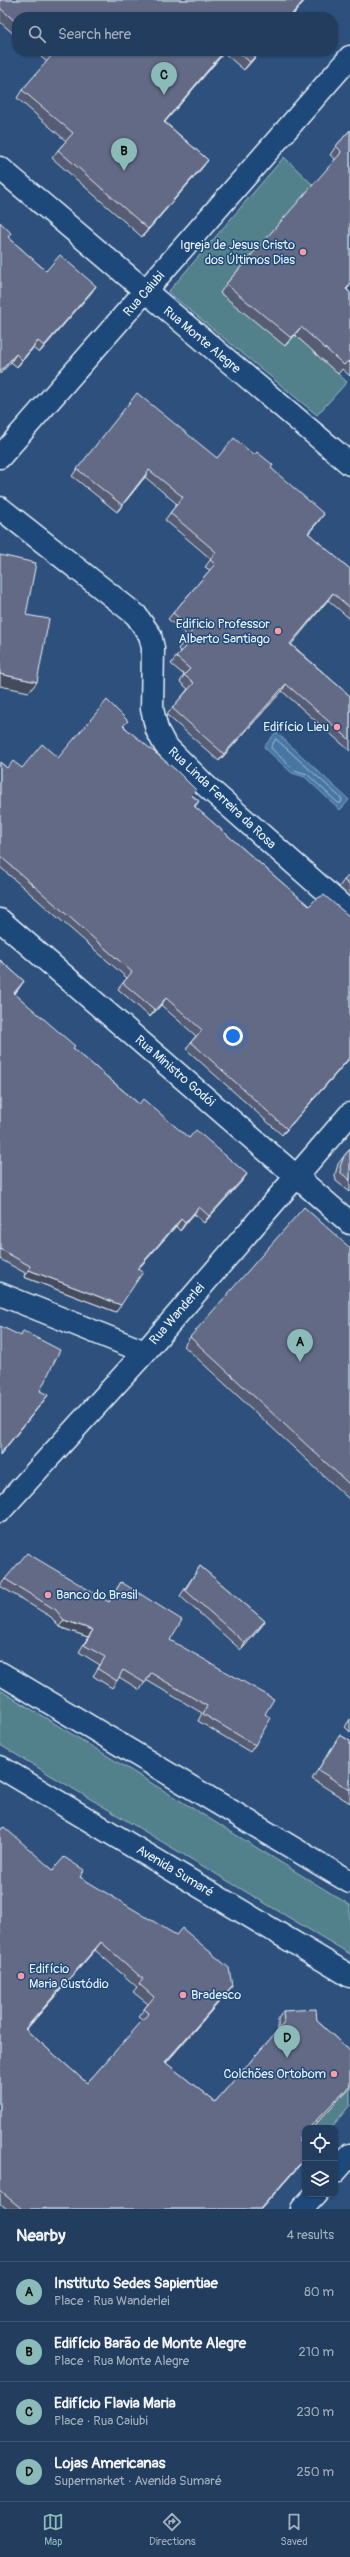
<!DOCTYPE html>
<html lang="en">
<head>
<meta charset="utf-8">
<style>
  :root { --surface:#223d5d; --page:#2e4866; --text:#f1f3f6; --muted:#a2aebc; --line:#3f5672; --accent:#8bbbb9 }
  body { margin:0; font-family:Pangolin,sans-serif; background:var(--page); color:var(--text) }
  .controls { position:absolute; right:12px; bottom:12px; display:grid; overflow:hidden; border-radius:8px; box-shadow:0 1px 3px #0004 }
  .controls button { width:36px; height:36px; display:grid; place-items:center; padding:0; border:0; border-bottom:1px solid var(--line); background:var(--surface); color:var(--text); font:20px sans-serif }
  .you { position:absolute; left:233px; top:1036px; width:14px; height:14px; margin:-10px; border:3px solid #fff; border-radius:50%; background:#1a73e8; box-shadow:0 0 0 6px #1a73e833 }
  .badge { display:grid; place-items:center; width:26px; height:26px; border-radius:50%; background:var(--accent); color:#111; font-size:13px; font-weight:700 }
  .pin { position:absolute; translate:-50% -33px; filter:drop-shadow(0 1px 2px #0008) }
  .pin::after { content:''; position:absolute; top:21px; width:14px; height:12px; background:inherit; clip-path:polygon(0 0,100% 0,50% 100%) }
  .list { margin:0; padding:0; list-style:none }
  h2 { display:flex; justify-content:space-between; align-items:center; height:52px; margin:0; padding:0 16px; font-size:17px }
  h2 small { font-size:13px; font-weight:400; color:var(--muted) }
  .list li { display:grid; grid-template-columns:26px 1fr auto; gap:12px; align-items:center; box-sizing:border-box; height:60px; padding:0 16px; border-top:1px solid var(--line) }
  .list b { display:block; font-size:15px; white-space:nowrap }
  .list p { margin:0; font-size:13px; white-space:nowrap; color:var(--muted) }
  .list em { font-size:13px; font-style:normal; color:var(--muted) }
  .icon { flex:none; width:22px; height:22px; fill:none; stroke:currentColor; stroke-width:2; stroke-linecap:round; stroke-linejoin:round }
  .map { position:relative; flex:none; width:350px; height:2209px; overflow:hidden }
  .search { position:absolute; background:var(--surface); box-shadow:0 1px 3px #0004; left:12px; right:12px; top:12px; height:44px; display:flex; align-items:center; gap:10px; box-sizing:border-box; padding:0 14px; border-radius:16px; color:var(--muted); font-size:15px }
  .sheet { height:292px; background:var(--surface) }
  nav { display:flex; justify-content:space-around; align-items:center; box-sizing:border-box; height:56px; border-top:1px solid var(--line); background:var(--surface); font-size:11px; color:var(--muted) }
  nav a { display:grid; justify-items:center; gap:2px }
  nav .on { color:var(--accent) }
  .map>svg:first-child { display:block }
  .green { fill:#52818b; stroke:#9db9c2 }
  .water { fill:#4776a3; stroke:#87a7c5 }
  .lines { fill:none; stroke-linecap:round; stroke-linejoin:round }
  .shore { stroke:#a8c0d6; stroke-width:1 }
  .minor-casing { stroke:#e8f1f8; stroke-width:25 }
  .primary-casing { stroke:#e8f1f8; stroke-width:25 }
  .minor { stroke:#1f4a7a; stroke-width:22 }
  .primary { stroke:#1f4a7a; stroke-width:22 }
  .wall { fill:#555c73; stroke:#e8f1f8; fill-rule:evenodd }
  .shaded-wall { fill:#454b5e; stroke:#e8f1f8 }
  .building { fill:#636b86; stroke:#e8f1f8; fill-rule:evenodd }
  .poi-dot { fill:#ff9aa2; stroke:#1f4a7a; stroke-width:1.5 }
  .labels { text-anchor:middle; dominant-baseline:central; stroke-width:3; stroke-linejoin:round; paint-order:stroke }
  .poi-label { font-size:13px; fill:#e8f1f8; stroke:#1f4a7a; text-anchor:end }
  .street-label { font-size:13px; fill:#e8f1f8; stroke:#1f4a7a }
</style>
</head>
<body>
<div class="map">
<svg width="350" height="2209" viewBox="0 0 350 2209">
  <rect width="100%" height="100%" fill="#2d517c"/>
  <filter id="ink" filterUnits="userSpaceOnUse"><feTurbulence type="fractalNoise" baseFrequency=".025" numOctaves="2"/><feDisplacementMap in="SourceGraphic" scale="8" xChannelSelector="R" yChannelSelector="G"/><feConvolveMatrix kernelMatrix="1 2 1 2 8 2 1 2 1" color-interpolation-filters="sRGB"/></filter>
  <g filter="url(#ink)">
    <!-- green -->
    <path class="green" d="M284,157L314,186L285,346L295,335L347,382L317,415L168,292Z
      M0,1690L350,1905V1954L0,1745Z
      M350,2088V2105L331,2128H310Z"/>
    <!-- water -->
    <path class="water" d="M276,732L349,800L340,810L305,777L292,773L264,747Z"/>
    <g class="lines">
      <!-- shore -->
      <path class="shore" d="M276,739L342,799L341,803H338L307,774L294,770L271,748Z"/>
      <defs>
        <path id="minor" d="M0,168L350,464
          M0,457L350,57
          M0,508L136,615L150,635L153,648L152,709L157,730L165,745L204,784L350,913
          M0,920L350,1223
          M0,1294L145,1352
          M0,1511L145,1352L350,1114
          M335,2172L350,2155
          M302,2209L316,2194"/>
        <path id="primary" d="M0,1673L350,1882
          M0,1767L350,1976"/>
      </defs>
      <!-- minor casing -->
      <use href="#minor" class="minor-casing"/>
      <!-- primary casing -->
      <use href="#primary" class="primary-casing"/>
      <!-- minor -->
      <use href="#minor" class="minor"/>
      <!-- primary -->
      <use href="#primary" class="primary"/>
    </g>
    <!-- wall -->
    <path class="wall" d="M0,0H305L293,15L17,17V37L0,22Z
      M34,51H261L244,70L224,53L165,122L208,160L202,168L142,237L52,158L58,150L66,141L17,98L22,90L47,62Z
      M350,130V286L347,289L350,293V376L342,369L338,374L295,335L285,346L220,293L226,284L335,161V159L330,155L336,146Z
      M8,237L46,271L96,286L91,293L39,353L33,348L17,367L11,362Z
      M254,455L271,468L319,521L308,533L350,569V619L328,600L291,644L350,696V751L282,691L219,761L167,715L172,708L188,689L180,682L184,675L171,664L176,657L181,652L178,649L188,636L168,619L173,613L210,570L205,567L211,559L165,520L170,513L177,504L145,477L117,512L72,476L77,469Z
      M124,726L192,795L199,801L195,807L309,906L350,917V1058L282,1135L186,1049L191,1042L196,1036L161,1005L150,1017L118,989L127,978L0,867V762L7,768H22L58,758Z
      M350,874V897L339,887L344,880Z
      M0,960L24,981L15,994L73,1048L139,1104L189,1138L247,1174L242,1181L204,1223L194,1214L180,1231L176,1226L138,1269L116,1312L24,1277L25,1273L0,1259Z
      M350,1149V1192L336,1181L335,1175L338,1164L344,1156Z
      M350,1248V1500L184,1346L190,1337Z
      M200,1566L265,1621L261,1627L241,1650L180,1596Z
      M5,1579L109,1602L121,1582L170,1640L265,1714L255,1745L250,1752L198,1721L202,1713L146,1680L140,1690L119,1677L112,1688L93,1676L100,1665L79,1652L88,1637L59,1627L51,1617L0,1586Z
      M350,1719V1732L345,1727Z
      M340,1735L350,1741V1803L312,1779Z
      M0,1828L53,1870L80,1877L232,1986L226,1994L166,2063L215,2102L278,2030V2019L283,2011L317,2021L350,2051V2087L312,2128H305V2135L299,2141L305,2145V2159L261,2209H6L0,2204ZM95,1950L137,1987L133,1992L148,2004L138,2017L143,2021L87,2083L26,2030Z"/>
    <!-- shaded-wall -->
    <path class="shaded-wall" d="M304,0H305L291,17H290Z
      M224,51H225L158,130L164,122Z
      M260,51H261L244,70L250,62Z
      M208,160L202,168L142,237L148,229Z
      M96,286L91,293L39,353L44,346Z
      M301,327L295,335L285,346L291,338Z
      M38,341L33,348L17,367L22,360Z
      M16,354L11,362L0,374V372Z
      M149,470L145,477L117,512L122,505Z
      M324,514L319,521L303,540L308,533Z
      M333,593L328,600L286,651L290,644Z
      M0,674L37,682L29,692L0,686Z
      M286,684L282,691L219,761L224,754Z
      M24,981L19,988L9,1000L14,993Z
      M166,998L161,1005L150,1017L155,1010Z
      M350,1057V1058L282,1135L287,1129Z
      M247,1174L242,1181L204,1223L209,1216Z
      M199,1207L194,1214L180,1231L185,1223Z
      M181,1219L176,1226L132,1276L137,1269Z
      M29,1270L121,1305L116,1312L24,1277Z
      M48,1395L42,1403L0,1455V1454Z
      M64,1620L93,1630L88,1637L59,1627Z
      M265,1621L261,1627L241,1650L245,1643Z
      M101,1942L95,1950L19,2037L25,2029Z
      M232,1986L226,1994L159,2070L165,2062Z
      M350,2085V2087L312,2128H309Z
      M305,2133V2135L293,2148L298,2140Z
      M305,2158V2159L261,2209H260Z"/>
    <!-- building -->
    <path class="building" d="M0,0H304L292,14L295,17H17V23L0,8Z
      M49,51H224L164,122L208,160L148,229L58,150L73,133L22,90L53,54Z
      M237,51H260L250,62Z
      M350,130V285L346,289L350,293V363L348,361L344,365L301,327L291,338L226,284L340,154L341,151L336,146Z
      M0,222L11,233L8,237L46,271L60,255L96,286L44,346L38,341L22,360L16,354L0,372Z
      M137,393L217,458L234,438L254,455L257,452L273,465L271,468L324,514L308,533L350,569V608L333,593L290,644L350,696V740L286,684L224,754L172,708L194,683L184,675L190,669L176,657L187,646L183,642L193,630L173,613L215,564L210,560L216,552L170,513L183,497L149,470L122,505L77,469Z
      M0,555L36,563L26,615L49,619L37,682L0,674Z
      M107,700L128,721L123,726L176,770L196,790L191,795L199,801L194,806L309,906L316,899L324,895L350,917V1057L287,1129L191,1042L202,1030L166,998L155,1010L123,983L132,972L0,856V762L7,768L13,761L22,768L42,744L58,758Z
      M350,874V886L344,880Z
      M0,960L24,981L14,993L75,1046L73,1048L139,1104L143,1099L189,1138L196,1130L247,1174L209,1216L199,1207L185,1223L181,1219L137,1269L143,1272L121,1305L29,1270L30,1266L0,1249Z
      M350,1149V1180L341,1173L340,1167L344,1156Z
      M304,1207L350,1248V1485L190,1337Z
      M0,1326L21,1336L23,1331L60,1350L40,1391L48,1395L0,1454Z
      M27,1553L109,1602L121,1582L182,1620L170,1640L274,1699L265,1714L271,1718L255,1745L203,1714L207,1706L151,1673L145,1683L123,1670L117,1681L98,1669L105,1657L84,1645L93,1630L64,1620L56,1610L5,1579Z
      M200,1566L265,1621L245,1643L185,1590Z
      M340,1735L350,1741V1790L318,1770Z
      M4,1827L53,1870L64,1857L84,1870L80,1877L176,1935L182,1928L229,1968L232,1986L165,2062L215,2102L284,2023L283,2011L316,2009L317,2021L350,2051V2085L309,2128H305V2133L298,2140L305,2145V2158L260,2209H47L45,2208L44,2209H22L0,2191V1828L2,1830ZM101,1942L143,1979L139,1984L154,1997L144,2009L149,2013L87,2083L25,2029Z"/>
  </g>
  <!-- markers -->
  <g class="poi-dot">
    <circle cx="303" cy="252" r="4"/>
    <circle cx="278" cy="631" r="4"/>
    <circle cx="337" cy="727" r="4"/>
    <circle cx="48" cy="1595" r="4"/>
    <circle cx="21" cy="1976" r="4"/>
    <circle cx="183" cy="1995" r="4"/>
    <circle cx="334" cy="2074" r="4"/>
  </g>
  <g class="labels">
    <!-- poi labels -->
    <g class="poi-label">
      <text x="295" y="245">Igreja de Jesus Cristo<tspan x="295" dy="15">dos Últimos Dias</tspan></text>
      <text x="270" y="624">Edificio Professor<tspan x="270" dy="15">Alberto Santiago</tspan></text>
      <text x="329" y="727">Edifício Lieu</text>
      <text x="56" y="1595" text-anchor="start">Banco do Brasil</text>
      <text x="29" y="1969" text-anchor="start">Edifício<tspan x="29" dy="15">Maria Custódio</tspan></text>
      <text x="191" y="1995" text-anchor="start">Bradesco</text>
      <text x="326" y="2074">Colchões Ortobom</text>
    </g>
    <!-- street labels -->
    <g class="street-label">
      <text transform="translate(144 294) rotate(-49)">Rua Caiubi</text>
      <text transform="translate(202 340) rotate(40)">Rua Monte Alegre</text>
      <text transform="translate(222 798) rotate(43)">Rua Linda Ferreira da Rosa</text>
      <text transform="translate(175 1071) rotate(41)">Rua Ministro Godói</text>
      <text transform="translate(177 1314) rotate(-49)">Rua Wanderlei</text>
      <text transform="translate(175 1871) rotate(31)">Avenida Sumaré</text>
    </g>
  </g>
</svg>
<div class="controls">
<button><svg class="icon" aria-label="locate" viewBox="0 0 24 24"><circle cx="12" cy="12" r="6"/><path d="M12 2v4M12 18v4M2 12h4M18 12h4"/></svg></button>
<button><svg class="icon" aria-label="layers" viewBox="0 0 24 24"><path d="M12 4l9 5-9 5-9-5zM3 14l9 5 9-5"/></svg></button>
</div>
<div class="you"></div>
<div class="pin badge" style="left:300px;top:1362px">A</div>
<div class="pin badge" style="left:124px;top:171px">B</div>
<div class="pin badge" style="left:164px;top:95px">C</div>
<div class="pin badge" style="left:287px;top:2058px">D</div>
<div class="search"><svg class="icon" aria-label="search" viewBox="0 0 24 24"><circle cx="10" cy="10" r="6"/><path d="M15 15l6 6"/></svg>Search here</div>
</div>
<section class="sheet">
<h2>Nearby<small>4 results</small></h2>
<ul class="list">
<li><span class="badge">A</span><div><b>Instituto Sedes Sapientiae</b><p>Place · Rua Wanderlei</p></div><em>80 m</em></li>
<li><span class="badge">B</span><div><b>Edifício Barão de Monte Alegre</b><p>Place · Rua Monte Alegre</p></div><em>210 m</em></li>
<li><span class="badge">C</span><div><b>Edifício Flavia Maria</b><p>Place · Rua Caiubi</p></div><em>230 m</em></li>
<li><span class="badge">D</span><div><b>Lojas Americanas</b><p>Supermarket · Avenida Sumaré</p></div><em>250 m</em></li>
</ul>
</section>
<nav>
<a class="on"><svg class="icon" aria-label="map" viewBox="0 0 24 24"><path d="M3 6l6-2 6 2 6-2v14l-6 2-6-2-6 2zM9 4v14M15 6v14"/></svg>Map</a>
<a><svg class="icon" aria-label="directions" viewBox="0 0 24 24"><path d="M12 3l9 9-9 9-9-9zM9 14v-3h6M13 9l2 2-2 2"/></svg>Directions</a>
<a><svg class="icon" aria-label="saved" viewBox="0 0 24 24"><path d="M7 4h10v16l-5-4-5 4z"/></svg>Saved</a>
</nav>
</body>
</html>
